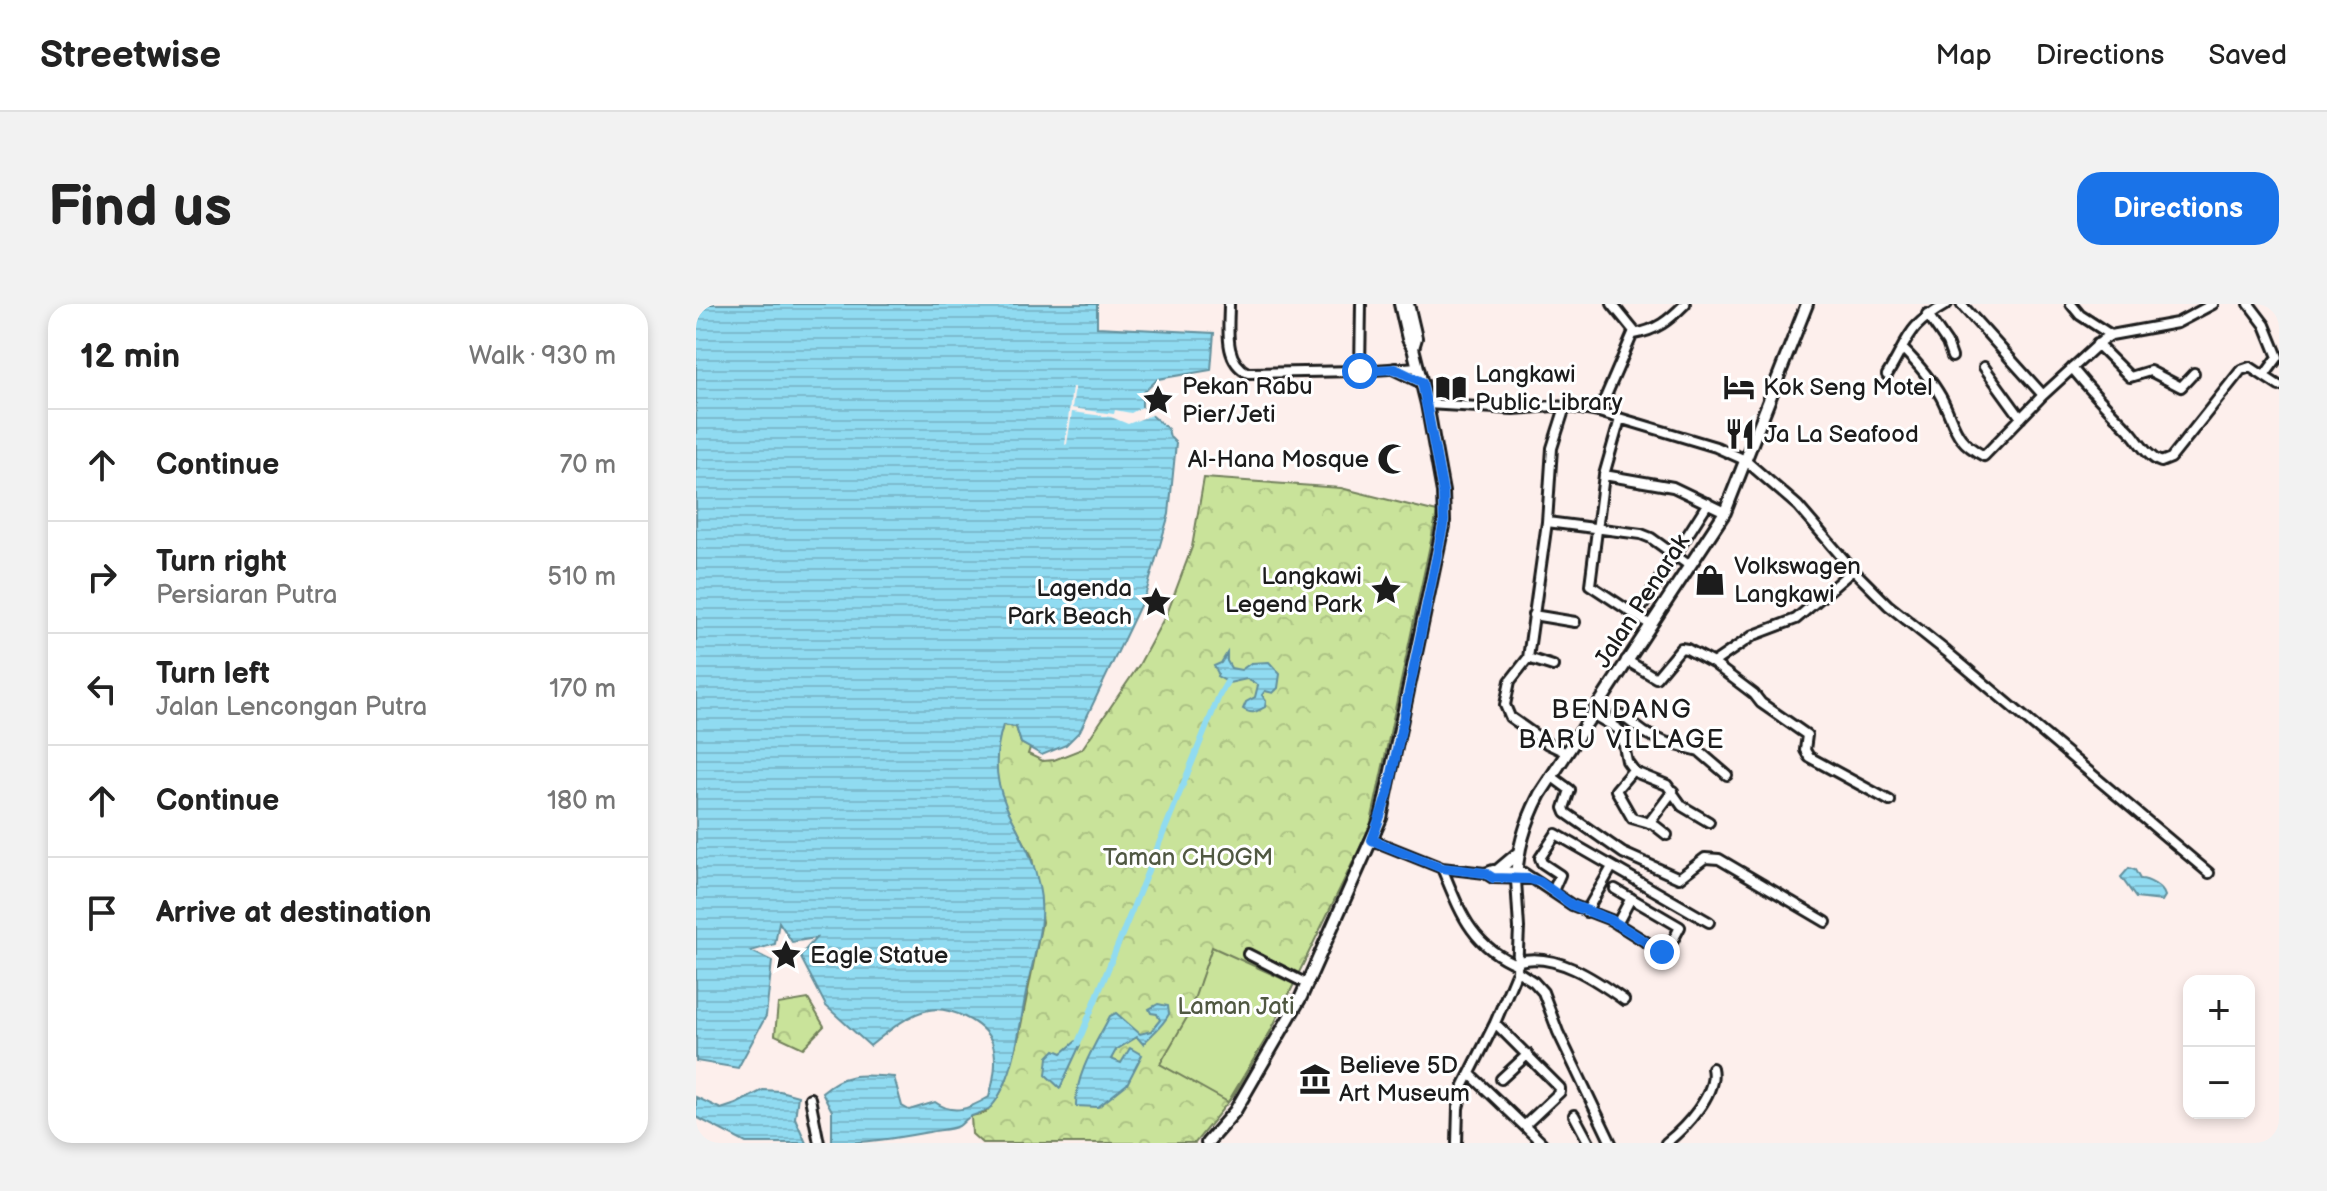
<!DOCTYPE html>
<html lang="en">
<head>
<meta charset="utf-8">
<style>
  :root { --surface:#fff; --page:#f2f2f2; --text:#222; --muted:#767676; --line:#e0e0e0; --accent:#1a73e8 }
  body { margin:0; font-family:"Balsamiq Sans",sans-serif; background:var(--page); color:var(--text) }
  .controls { position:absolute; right:24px; bottom:24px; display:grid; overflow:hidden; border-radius:16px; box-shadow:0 4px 12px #0003 }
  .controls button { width:72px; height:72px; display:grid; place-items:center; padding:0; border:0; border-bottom:2px solid var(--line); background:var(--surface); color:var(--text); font:40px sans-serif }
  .stop { position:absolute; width:24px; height:24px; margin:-18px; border:6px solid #1a73e8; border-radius:50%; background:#fff }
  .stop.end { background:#1a73e8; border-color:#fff; box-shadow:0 2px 8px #0008 }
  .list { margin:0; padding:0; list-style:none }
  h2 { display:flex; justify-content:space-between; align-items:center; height:104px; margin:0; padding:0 32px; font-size:34px }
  h2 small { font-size:26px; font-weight:400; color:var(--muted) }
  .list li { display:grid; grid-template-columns:52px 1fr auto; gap:24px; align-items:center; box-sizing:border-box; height:112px; padding:0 32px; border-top:2px solid var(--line) }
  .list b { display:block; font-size:30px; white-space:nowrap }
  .list p { margin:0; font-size:26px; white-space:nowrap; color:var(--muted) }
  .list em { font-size:26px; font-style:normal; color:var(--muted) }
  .icon { flex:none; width:44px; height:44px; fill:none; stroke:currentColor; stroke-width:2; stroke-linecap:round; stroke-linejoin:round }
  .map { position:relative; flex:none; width:1583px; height:839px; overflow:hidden; border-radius:24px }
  header { display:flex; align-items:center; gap:48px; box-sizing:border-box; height:112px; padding:0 40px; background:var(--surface); border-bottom:2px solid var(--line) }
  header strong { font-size:38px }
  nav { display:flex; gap:44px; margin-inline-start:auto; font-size:28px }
  .intro { display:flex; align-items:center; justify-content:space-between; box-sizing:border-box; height:192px; padding:0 48px }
  h1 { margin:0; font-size:56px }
  .button { padding:20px 36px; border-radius:24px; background:var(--accent); color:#fff; font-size:28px; font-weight:700 }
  main { display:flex; gap:48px; padding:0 48px }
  aside { flex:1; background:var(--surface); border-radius:24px; box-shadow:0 4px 12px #0003 }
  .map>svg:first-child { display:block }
  .park { fill:url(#park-crowns); stroke:#72805b; stroke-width:2 }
  .garden { fill:#c9e39a; stroke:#72805b; stroke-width:2 }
  .water { fill:url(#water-rules); stroke:#628f9c; stroke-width:2 }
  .pier { fill:#fdefec }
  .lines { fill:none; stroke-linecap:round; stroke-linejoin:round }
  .canal { stroke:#90dbf1; stroke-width:6 }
  .minor-casing { stroke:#1c1c1c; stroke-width:14 }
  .major-casing { stroke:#1c1c1c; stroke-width:16 }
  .minor { stroke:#fff; stroke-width:8 }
  .major { stroke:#fff; stroke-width:10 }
  .route { stroke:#1a73e8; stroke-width:10 }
  .labels { text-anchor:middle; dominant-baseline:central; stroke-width:6; stroke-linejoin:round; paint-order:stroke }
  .poi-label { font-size:24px; fill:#1c1c1c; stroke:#fff; text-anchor:start }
  .street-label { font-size:24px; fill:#1c1c1c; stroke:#fff }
  .park-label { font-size:24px; fill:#505842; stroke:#fff }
  .neighbourhood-label { font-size:26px; letter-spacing:2px; fill:#1c1c1c; stroke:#fff }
</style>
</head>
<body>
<header>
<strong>Streetwise</strong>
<nav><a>Map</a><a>Directions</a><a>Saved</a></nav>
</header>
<div class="intro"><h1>Find us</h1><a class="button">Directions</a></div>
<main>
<aside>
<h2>12 min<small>Walk · 930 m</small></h2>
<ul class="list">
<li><svg class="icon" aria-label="ahead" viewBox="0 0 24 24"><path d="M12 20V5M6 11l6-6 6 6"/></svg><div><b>Continue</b></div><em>70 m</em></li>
<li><svg class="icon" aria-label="right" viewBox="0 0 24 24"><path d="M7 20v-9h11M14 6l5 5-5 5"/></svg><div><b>Turn right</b><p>Persiaran Putra</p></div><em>510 m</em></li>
<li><svg class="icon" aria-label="left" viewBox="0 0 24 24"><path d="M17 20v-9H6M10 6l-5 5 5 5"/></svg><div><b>Turn left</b><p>Jalan Lencongan Putra</p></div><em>170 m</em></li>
<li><svg class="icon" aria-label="ahead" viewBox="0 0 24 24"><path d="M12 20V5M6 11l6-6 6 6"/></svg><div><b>Continue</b></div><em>180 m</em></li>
<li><svg class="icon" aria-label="arrive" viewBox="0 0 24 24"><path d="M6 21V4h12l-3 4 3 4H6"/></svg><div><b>Arrive at destination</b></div></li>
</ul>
</aside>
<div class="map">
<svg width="1583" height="839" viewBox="0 0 1583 839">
  <defs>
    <pattern id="park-crowns" width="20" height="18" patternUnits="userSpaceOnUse" patternTransform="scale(2)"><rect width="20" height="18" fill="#c9e39a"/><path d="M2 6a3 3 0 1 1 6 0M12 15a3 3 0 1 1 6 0" fill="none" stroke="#acc284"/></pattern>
    <pattern id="water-rules" width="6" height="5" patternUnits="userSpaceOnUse" patternTransform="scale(2)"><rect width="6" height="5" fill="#90dbf1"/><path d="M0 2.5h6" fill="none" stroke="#7cbbce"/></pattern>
  </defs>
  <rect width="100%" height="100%" fill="#fdefec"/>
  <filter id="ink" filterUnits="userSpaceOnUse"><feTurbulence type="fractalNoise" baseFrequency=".0125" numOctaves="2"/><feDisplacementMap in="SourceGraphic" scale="16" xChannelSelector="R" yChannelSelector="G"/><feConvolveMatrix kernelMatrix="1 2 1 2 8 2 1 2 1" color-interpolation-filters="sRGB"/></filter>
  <g filter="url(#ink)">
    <!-- park -->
    <path class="park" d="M508,174L645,184L741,208L674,523L574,728L538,791L499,839H286L276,830L275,812L289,809L301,795L310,777L321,741L346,618L336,553L307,498L299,469L301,441L307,421L320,423L325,439L334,444L332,450L347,457L358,456L386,445L443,361L472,307L496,243Z
      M112,695L128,722L107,744L79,731L82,700Z"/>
    <!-- garden -->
    <path class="garden" d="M516,643L598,680L574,728L532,798L464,760L493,710Z"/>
    <!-- water -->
    <path class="water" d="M0,0H401V23L518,29L515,66L462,75L446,90V103L472,125L474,133L480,139L473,210L450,289L384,427L370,441L346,451L325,439L320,423L307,421C284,496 330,516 343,582C351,618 337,653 330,689C323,724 320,765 301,795C290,812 285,806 272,814C269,816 266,820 263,822C255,826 242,826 233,828C200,834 170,839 136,839V807L126,788C150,767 167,771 198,773L206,802L213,806L239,798C258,812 274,804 293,793C298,777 302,754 296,738C287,718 253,702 233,706C213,709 189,730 174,742L130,702L104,652L120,634L96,638L83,618L79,640L55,647L76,657L70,712L42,764L0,757Z
      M531,349V357L535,364L545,366L555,359L573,358L584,370L582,384L577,389L569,387L566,391L570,397L569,403C560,408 556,411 547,405L550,398L559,393L562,381L551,375L533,379L521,372L522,369L518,362L525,359Z
      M1433,564L1439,566L1444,575C1452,575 1467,583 1469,592L1466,597L1440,594L1425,573Z
      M462,700L472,702L473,710C466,723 457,729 447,740L441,733L420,746L415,755L425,759L434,744L446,751L431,780L402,803L380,802C379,771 400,739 414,712L420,709L444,730L455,727L464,716L461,710L455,709L453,705Z
      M380,737L384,741L364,784L350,771L352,753L359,746L366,749Z
      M67,786L84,787L102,792L99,814L110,839H50L0,813V793L25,805L40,800Z"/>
    <!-- pier -->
    <path class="pier" d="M376,83H379L376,104L418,110L419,106L435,109L446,103L458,110L432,120L415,113L376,108L371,140L369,141Z"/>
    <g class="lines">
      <!-- canal -->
      <path class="canal" d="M382,739L523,392L531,378"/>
      <defs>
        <path id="minor" d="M533,0C533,24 527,57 552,69L664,67L722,63
          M1265,0L1347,91
          M1375,0L1384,11L1415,31
          M1553,0L1569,21L1582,53L1568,72
          M1231,10L1251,39L1256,53
          M938,30C961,26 972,17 989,0
          M1401,40L1434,73L1454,67L1485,83L1498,69
          M1206,44C1221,59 1235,75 1245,93C1260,121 1256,135 1288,152L1347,91L1407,36L1415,31L1481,19L1517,0
          M1288,63L1325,114
          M1376,64C1394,86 1413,106 1433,126C1443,137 1451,153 1465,158L1475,154L1545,66L1554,63L1583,82
          M664,67L665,0
          M1191,71C1215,32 1209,24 1251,0
          M731,100L817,105L858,102L880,104L903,108L1020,143L1049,156L1102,202L1157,266L1192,301L1251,348L1513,569
          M869,103L856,144L851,218L832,354L814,377L809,401L814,413L852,440L871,449
          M903,108L938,27L916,0
          M924,115L908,171L894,281L953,320
          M908,171L977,183L1029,208
          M851,218L945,230L955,234L994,262
          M837,311L879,318
          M940,312L1012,199
          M832,354L857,362
          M930,356L960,374L985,344L991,345L1017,359L1058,331L1100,315L1157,266
          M1017,359L1058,390L1065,399L1111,431L1109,446L1113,453L1194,497
          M896,410L922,425L926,432L931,457L939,468L971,481L986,502L1013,518
          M914,419L920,412L925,411L949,429L969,438L1003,447L1031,471
          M937,466L920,486L936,514L957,520L971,531
          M855,472L874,486L868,504L870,509L927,549L983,574L1009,554L1023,555L1130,618
          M953,519L977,487
          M676,536L746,564L789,569L797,566L828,569L876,601L915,616L966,648H971L984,623L919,585
          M746,564C764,607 775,642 822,661
          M789,569L797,574L834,575
          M857,587L864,571L846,559L844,554L860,530L1013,618
          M890,608L916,563
          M921,620L935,594
          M552,650L609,679
          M823,657C859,648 899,675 928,696
          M821,667L838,678L847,688L862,728L915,839
          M799,719L864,784V788L829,821
          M774,770L846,839
          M805,775L832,750
          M114,794L123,839
          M878,811L893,839
          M761,839L762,804L768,781L799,719L821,667L823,624L820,576
          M970,839C989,824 1022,789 1016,764"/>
        <path id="major" d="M712,0L720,34L717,44
          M699,65L726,78
          M802,566L821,550
          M820,576C821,545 830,517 844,490L1029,208L1111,0
          M511,839L539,807L605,693L685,514L748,217L747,188L731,100L717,44L712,35L704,0"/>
      </defs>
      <!-- minor casing -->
      <use href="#minor" class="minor-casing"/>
      <!-- major casing -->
      <use href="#major" class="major-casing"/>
      <!-- minor -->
      <use href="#minor" class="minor"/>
      <!-- major -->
      <use href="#major" class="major"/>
    </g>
  </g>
  <g class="lines" filter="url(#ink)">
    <!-- route -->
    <path class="route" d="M664,67L699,65L726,78L747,188L748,217L692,489L676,536L746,564L789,569L797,574L834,575L844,578L876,601L915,616L966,648"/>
  </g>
  <!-- icons -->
  <defs>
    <symbol id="hotel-bare" viewBox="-9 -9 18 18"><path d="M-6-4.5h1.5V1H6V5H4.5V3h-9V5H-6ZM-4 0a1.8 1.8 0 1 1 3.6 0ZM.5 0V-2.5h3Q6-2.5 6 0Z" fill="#1c1c1c" stroke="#fff" stroke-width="2.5" paint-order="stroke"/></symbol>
    <symbol id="library-bare" viewBox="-9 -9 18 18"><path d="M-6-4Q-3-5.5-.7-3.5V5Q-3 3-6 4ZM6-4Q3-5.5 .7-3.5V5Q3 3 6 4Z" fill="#1c1c1c" stroke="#fff" stroke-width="2.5" paint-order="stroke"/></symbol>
    <symbol id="sight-bare" viewBox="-9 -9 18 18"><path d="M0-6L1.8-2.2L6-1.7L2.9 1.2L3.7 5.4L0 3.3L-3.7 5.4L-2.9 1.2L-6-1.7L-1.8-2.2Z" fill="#1c1c1c" stroke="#fff" stroke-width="2.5" paint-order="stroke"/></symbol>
    <symbol id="restaurant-bare" viewBox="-9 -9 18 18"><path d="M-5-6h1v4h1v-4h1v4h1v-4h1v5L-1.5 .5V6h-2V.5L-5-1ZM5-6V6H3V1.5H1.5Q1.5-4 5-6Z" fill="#1c1c1c" stroke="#fff" stroke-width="2.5" paint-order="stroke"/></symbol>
    <symbol id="mosque-bare" viewBox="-9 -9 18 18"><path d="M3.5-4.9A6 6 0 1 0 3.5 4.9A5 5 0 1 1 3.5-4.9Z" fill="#1c1c1c" stroke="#fff" stroke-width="2.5" paint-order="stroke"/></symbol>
    <symbol id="shop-bare" viewBox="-9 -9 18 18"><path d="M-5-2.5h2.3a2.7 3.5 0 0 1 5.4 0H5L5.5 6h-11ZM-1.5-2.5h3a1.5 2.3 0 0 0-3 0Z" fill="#1c1c1c" stroke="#fff" stroke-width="2.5" paint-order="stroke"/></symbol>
    <symbol id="museum-bare" viewBox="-9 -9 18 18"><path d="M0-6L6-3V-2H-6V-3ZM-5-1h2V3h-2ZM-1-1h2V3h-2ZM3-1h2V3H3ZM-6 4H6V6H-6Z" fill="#1c1c1c" stroke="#fff" stroke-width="2.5" paint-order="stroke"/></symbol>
  </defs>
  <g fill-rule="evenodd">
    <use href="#hotel-bare" x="1021" y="61" width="44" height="44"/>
    <use href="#library-bare" x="733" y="62" width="44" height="44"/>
    <use href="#sight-bare" x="440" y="74" width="44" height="44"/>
    <use href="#restaurant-bare" x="1022" y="108" width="44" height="44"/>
    <use href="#mosque-bare" x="675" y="133" width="44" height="44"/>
    <use href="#shop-bare" x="992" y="254" width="44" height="44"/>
    <use href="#sight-bare" x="668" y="264" width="44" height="44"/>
    <use href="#sight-bare" x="438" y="276" width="44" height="44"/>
    <use href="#sight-bare" x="68" y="629" width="44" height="44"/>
    <use href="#museum-bare" x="597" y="753" width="44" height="44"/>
  </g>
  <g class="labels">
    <!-- poi labels -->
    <g class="poi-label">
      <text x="779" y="70">Langkawi<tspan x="779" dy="28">Public Library</tspan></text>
      <text x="486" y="82">Pekan Rabu<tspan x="486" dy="28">Pier/Jeti</tspan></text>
      <text x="1067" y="83">Kok Seng Motel</text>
      <text x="1068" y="130">Ja La Seafood</text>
      <text x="673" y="155" text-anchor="end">Al-Hana Mosque</text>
      <text x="1038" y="262">Volkswagen<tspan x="1038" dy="28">Langkawi</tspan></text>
      <text x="666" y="272" text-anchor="end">Langkawi<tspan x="666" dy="28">Legend Park</tspan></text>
      <text x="436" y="284" text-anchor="end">Lagenda<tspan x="436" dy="28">Park Beach</tspan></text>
      <text x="114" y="651">Eagle Statue</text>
      <text x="643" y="761">Believe 5D<tspan x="643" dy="28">Art Museum</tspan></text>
    </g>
    <!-- street labels -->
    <g class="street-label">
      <text transform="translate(946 297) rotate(-57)">Jalan Penarak</text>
    </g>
    <!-- park labels -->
    <g class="park-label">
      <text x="492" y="553">Taman CHOGM</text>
      <text x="540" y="702">Laman Jati</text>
    </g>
    <!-- neighbourhood labels -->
    <g class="neighbourhood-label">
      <text x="926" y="406">BENDANG<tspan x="926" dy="30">BARU VILLAGE</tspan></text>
    </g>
  </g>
</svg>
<div class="controls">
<button>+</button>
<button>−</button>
</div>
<div class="stop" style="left:664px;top:67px"></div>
<div class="stop end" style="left:966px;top:648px"></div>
</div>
</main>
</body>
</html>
